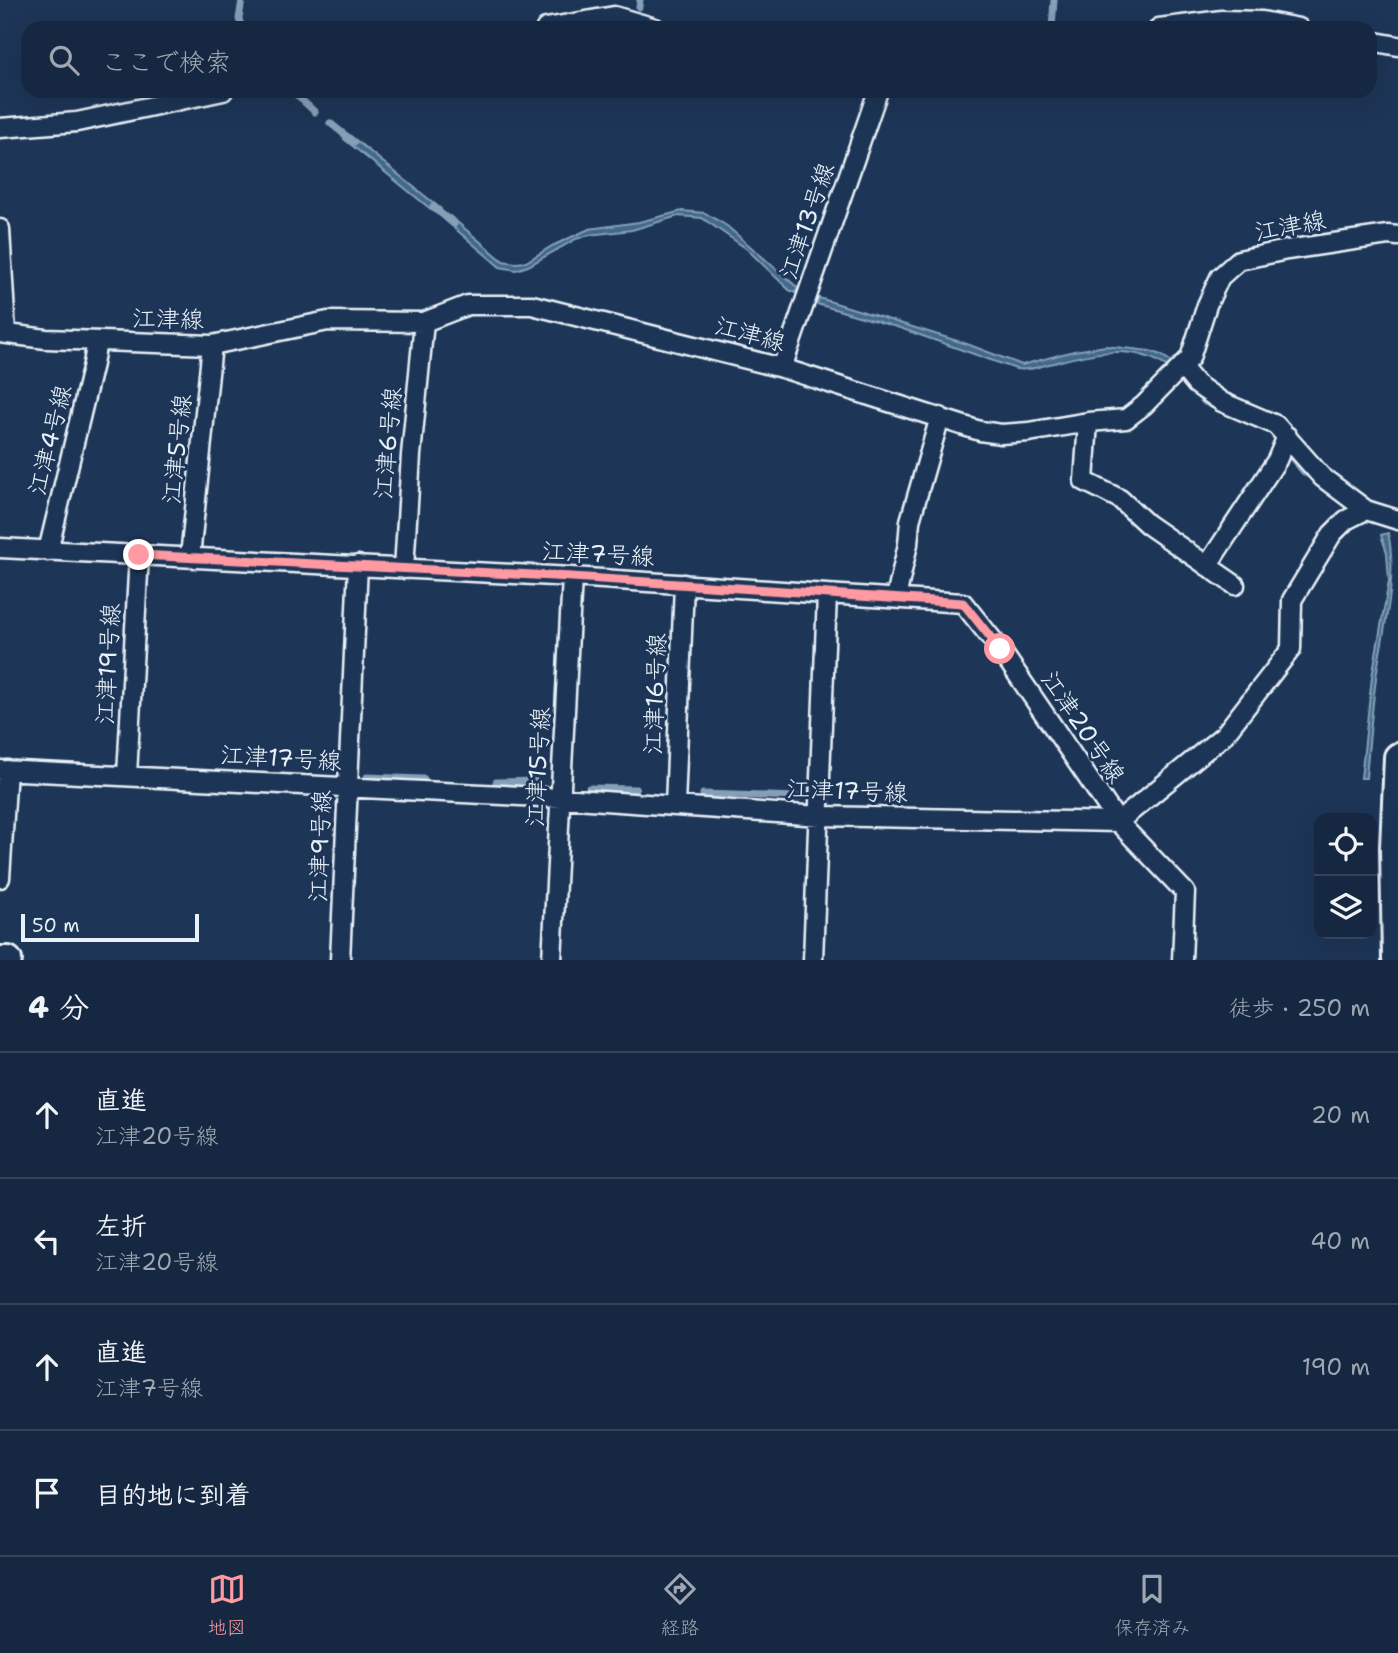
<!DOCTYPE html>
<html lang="ja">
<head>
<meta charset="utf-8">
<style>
  :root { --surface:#162841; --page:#23344c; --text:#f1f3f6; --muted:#9ea6b1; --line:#35445a; --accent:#ff9aa2 }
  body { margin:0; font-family:"Shantell Sans","Klee One",sans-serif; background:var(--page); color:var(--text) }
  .controls { position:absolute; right:21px; bottom:21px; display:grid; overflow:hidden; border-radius:14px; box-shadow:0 7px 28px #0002 }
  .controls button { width:63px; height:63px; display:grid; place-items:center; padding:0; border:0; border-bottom:2px solid var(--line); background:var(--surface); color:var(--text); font:35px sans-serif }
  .scale { position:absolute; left:21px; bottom:18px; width:178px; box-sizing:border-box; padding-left:7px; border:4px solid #e8f1f8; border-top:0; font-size:19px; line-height:24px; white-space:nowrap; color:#e8f1f8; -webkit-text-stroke:5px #1d3557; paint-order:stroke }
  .stop { position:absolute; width:21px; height:21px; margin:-16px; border:5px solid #ff9aa2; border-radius:50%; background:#fff }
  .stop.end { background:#ff9aa2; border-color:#fff; box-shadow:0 2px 7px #0008 }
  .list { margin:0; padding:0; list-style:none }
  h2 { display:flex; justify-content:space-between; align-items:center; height:91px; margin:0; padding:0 28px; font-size:30px }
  h2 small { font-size:23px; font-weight:400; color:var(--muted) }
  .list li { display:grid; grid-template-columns:46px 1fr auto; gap:21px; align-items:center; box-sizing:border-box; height:126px; padding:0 28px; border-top:2px solid var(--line) }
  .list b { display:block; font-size:26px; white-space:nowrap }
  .list p { margin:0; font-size:23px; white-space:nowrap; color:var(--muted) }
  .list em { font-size:23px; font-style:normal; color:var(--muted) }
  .icon { flex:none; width:38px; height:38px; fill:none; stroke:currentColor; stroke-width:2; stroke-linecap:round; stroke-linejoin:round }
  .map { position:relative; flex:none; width:1398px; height:960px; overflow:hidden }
  .search { position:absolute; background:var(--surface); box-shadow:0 7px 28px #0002; left:21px; right:21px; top:21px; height:77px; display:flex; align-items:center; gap:18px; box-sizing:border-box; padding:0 24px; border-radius:21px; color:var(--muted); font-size:26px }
  .sheet { height:595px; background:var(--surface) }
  nav { display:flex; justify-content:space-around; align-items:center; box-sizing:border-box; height:98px; border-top:2px solid var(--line); background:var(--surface); font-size:19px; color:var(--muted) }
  nav a { display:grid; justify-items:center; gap:4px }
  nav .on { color:var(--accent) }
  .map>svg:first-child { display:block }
  .water { fill:#42688a; stroke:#849fb6; stroke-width:2 }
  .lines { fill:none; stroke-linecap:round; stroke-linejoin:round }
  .stream { stroke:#849fb6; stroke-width:7 }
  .street-casing { stroke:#e8f1f8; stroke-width:23 }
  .secondary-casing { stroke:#e8f1f8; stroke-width:32 }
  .street { stroke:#1d3557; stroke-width:18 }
  .secondary { stroke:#1d3557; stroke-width:26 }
  .route { stroke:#ff9aa2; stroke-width:9 }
  .labels { text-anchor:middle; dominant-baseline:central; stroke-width:6; stroke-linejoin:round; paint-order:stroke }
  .street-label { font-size:24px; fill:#e8f1f8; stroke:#1d3557 }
</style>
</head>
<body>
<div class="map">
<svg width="1398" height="960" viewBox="0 0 1398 960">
  <rect width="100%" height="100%" fill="#1d3557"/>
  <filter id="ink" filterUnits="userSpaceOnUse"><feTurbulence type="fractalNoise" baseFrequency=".0143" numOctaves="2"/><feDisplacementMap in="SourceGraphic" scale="14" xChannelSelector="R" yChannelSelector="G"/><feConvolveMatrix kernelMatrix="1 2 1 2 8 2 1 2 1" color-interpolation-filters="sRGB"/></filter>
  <g filter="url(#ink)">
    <!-- water -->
    <path class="water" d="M348,134L441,209L437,214L344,139Z
      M682,211L705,213L727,226L798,288L795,293L789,290L747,249L702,218L678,216L632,230L589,235L576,239L528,266L516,270L500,267L445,220L450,216L503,261L516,263L526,262L552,246L589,229L639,222Z
      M819,298L967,344L1022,365L1074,351L1106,346L1150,351L1161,355L1175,364L1170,369C1136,343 1092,352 1054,363C1040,366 1030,371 1016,369L900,328L817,304Z
      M1388,533C1398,578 1384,626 1377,671C1372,706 1369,742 1366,778H1361L1372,677L1389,581L1387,553L1381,535Z"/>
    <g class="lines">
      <!-- stream -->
      <path class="stream" d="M242,0L239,19L242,28
        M639,7L640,0
        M1052,28L1054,0
        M292,91L315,112
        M330,123L354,142
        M433,207L454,224
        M1195,392L1205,402L1216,407
        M1284,449L1304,472L1316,479
        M367,777L424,779
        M496,782L535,781
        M589,788L636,789
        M703,794L799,797"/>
      <defs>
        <path id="street" d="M546,28L614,16L655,28
          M1159,28L1222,20L1262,21L1299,28
          M1370,41L1398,46
          M0,128L77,122L223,91
          M0,229L6,333
          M0,333L46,339L212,345L328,321L424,322L468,305H532L782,368L980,431L1001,434L1029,432L1088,422L1126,419L1144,405L1190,358L1207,305L1220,277L1239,260L1287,250L1388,235L1398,236
          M1182,367L1196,384L1222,402L1276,425L1322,477L1366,510
          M782,368L878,91
          M1088,422L1084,481L1120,499L1147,524L1235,585
          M0,548L572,577L827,594L813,960
          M48,551L93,364L97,341
          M190,557L212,345
          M1207,566L1277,460L1287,436
          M404,569L411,455L424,322
          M827,594L963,603L1000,649L1118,822L1185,892L1182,960
          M896,598L908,544L910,521L940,417
          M0,770L561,798L820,816L1118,822L1224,735L1291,649L1292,600L1332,534L1346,520L1366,510L1398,520
          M127,775L139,555
          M675,806L684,584
          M0,878L7,770
          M340,960L358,565
          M552,960L572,577"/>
        <path id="secondary" d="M0,960H8
          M1396,960L1394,848L1398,757"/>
      </defs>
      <!-- street casing -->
      <use href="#street" class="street-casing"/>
      <!-- secondary casing -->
      <use href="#secondary" class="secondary-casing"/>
      <!-- street -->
      <use href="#street" class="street"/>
      <!-- secondary -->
      <use href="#secondary" class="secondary"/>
    </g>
  </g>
  <g class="lines" filter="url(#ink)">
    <!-- route -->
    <path class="route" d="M139,555L572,577L963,603L1000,649"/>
  </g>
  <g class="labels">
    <!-- street labels -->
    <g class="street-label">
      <text transform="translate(807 221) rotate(-71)">江津13号線</text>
      <text transform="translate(1290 226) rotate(-10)">江津線</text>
      <text transform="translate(168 319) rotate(1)">江津線</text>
      <text transform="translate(750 334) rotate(15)">江津線</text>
      <text transform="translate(50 440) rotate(-76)">江津4号線</text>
      <text transform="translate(388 443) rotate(-85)">江津6号線</text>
      <text transform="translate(177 449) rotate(-84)">江津5号線</text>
      <text transform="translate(598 554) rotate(3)">江津7号線</text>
      <text transform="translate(108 664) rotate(-87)">江津19号線</text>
      <text transform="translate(655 694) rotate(-88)">江津16号線</text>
      <text transform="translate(1083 727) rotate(56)">江津20号線</text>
      <text transform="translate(281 758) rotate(3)">江津17号線</text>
      <text transform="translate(538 767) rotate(-87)">江津15号線</text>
      <text transform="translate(847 791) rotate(2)">江津17号線</text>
      <text transform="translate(320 846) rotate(-88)">江津9号線</text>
    </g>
  </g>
</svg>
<div class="controls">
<button><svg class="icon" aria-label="locate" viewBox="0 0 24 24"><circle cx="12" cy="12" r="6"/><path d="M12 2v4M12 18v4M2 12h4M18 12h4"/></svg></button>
<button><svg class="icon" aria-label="layers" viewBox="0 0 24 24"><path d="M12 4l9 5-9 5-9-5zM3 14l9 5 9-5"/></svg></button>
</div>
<div class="scale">50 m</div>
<div class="stop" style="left:1000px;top:649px"></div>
<div class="stop end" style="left:139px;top:555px"></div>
<div class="search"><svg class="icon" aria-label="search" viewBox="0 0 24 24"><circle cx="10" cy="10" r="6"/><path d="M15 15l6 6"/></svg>ここで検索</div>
</div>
<section class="sheet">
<h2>4 分<small>徒歩 · 250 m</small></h2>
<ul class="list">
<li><svg class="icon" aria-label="ahead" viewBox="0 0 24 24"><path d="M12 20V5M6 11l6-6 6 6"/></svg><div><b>直進</b><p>江津20号線</p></div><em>20 m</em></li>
<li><svg class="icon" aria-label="left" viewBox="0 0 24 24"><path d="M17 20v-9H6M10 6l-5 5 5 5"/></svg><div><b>左折</b><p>江津20号線</p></div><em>40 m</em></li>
<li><svg class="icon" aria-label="ahead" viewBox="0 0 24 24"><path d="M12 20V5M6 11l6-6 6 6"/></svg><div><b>直進</b><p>江津7号線</p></div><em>190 m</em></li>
<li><svg class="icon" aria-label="arrive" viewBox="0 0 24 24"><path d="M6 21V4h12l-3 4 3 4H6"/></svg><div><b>目的地に到着</b></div></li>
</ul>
</section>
<nav>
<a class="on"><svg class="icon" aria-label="map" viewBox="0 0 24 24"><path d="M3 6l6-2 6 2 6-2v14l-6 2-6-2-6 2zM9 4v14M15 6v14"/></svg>地図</a>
<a><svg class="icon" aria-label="directions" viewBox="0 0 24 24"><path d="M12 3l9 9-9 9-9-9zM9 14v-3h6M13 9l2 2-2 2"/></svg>経路</a>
<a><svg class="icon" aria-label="saved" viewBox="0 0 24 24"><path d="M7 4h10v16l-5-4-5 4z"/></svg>保存済み</a>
</nav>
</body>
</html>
